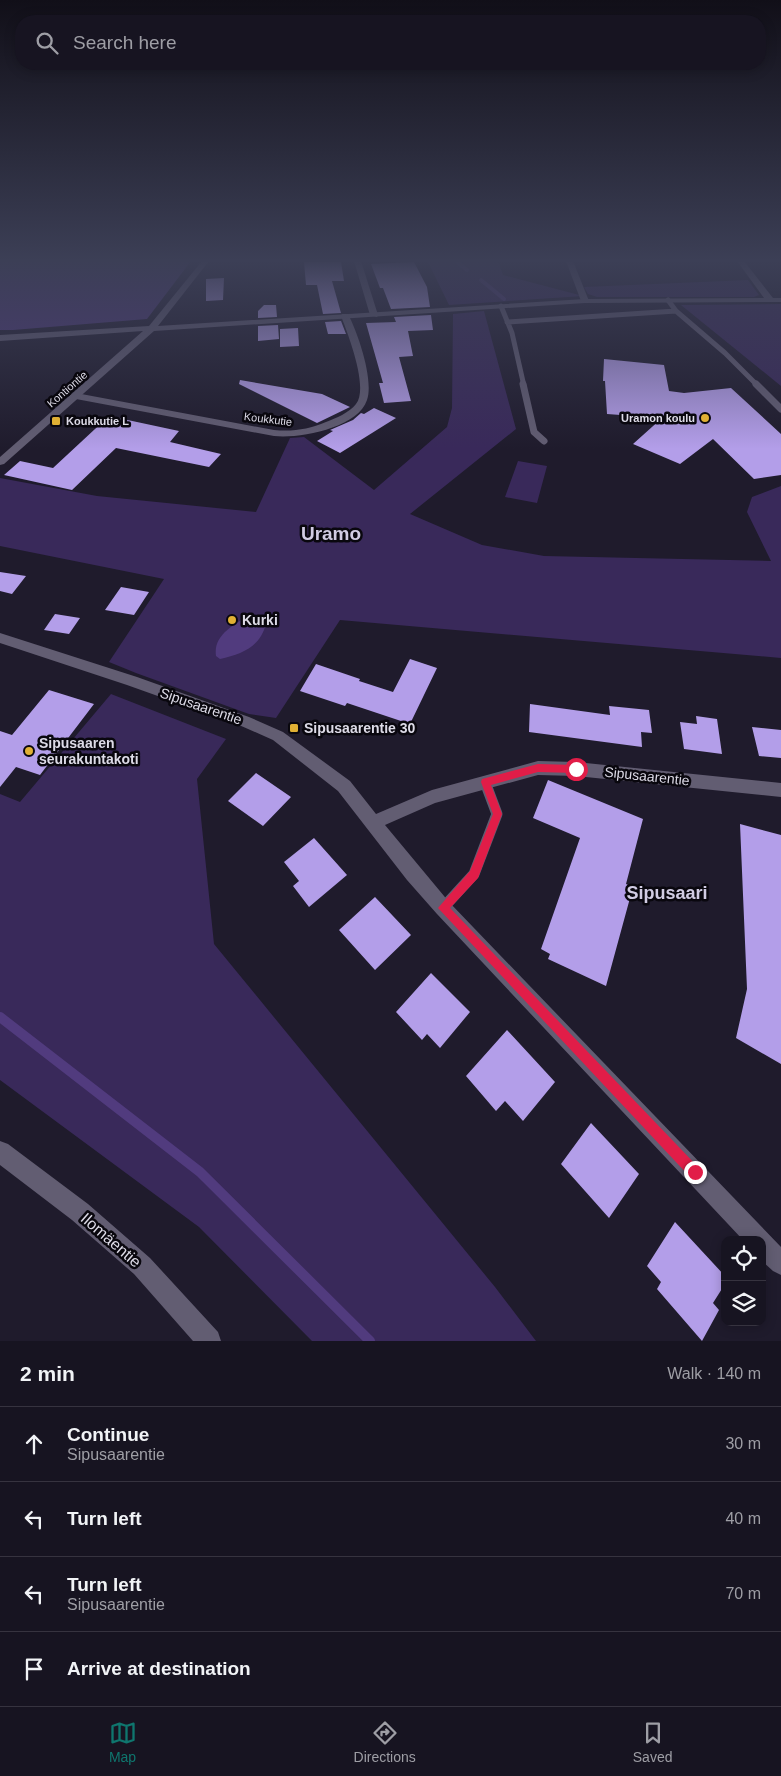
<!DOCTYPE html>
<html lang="en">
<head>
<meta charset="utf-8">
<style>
  :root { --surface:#171421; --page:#201d2a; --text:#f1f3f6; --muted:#9e9ea5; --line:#36333f; --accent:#0f766e }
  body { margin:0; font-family:Helvetica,sans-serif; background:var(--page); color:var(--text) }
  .controls { position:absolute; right:15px; bottom:15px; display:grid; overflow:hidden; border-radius:10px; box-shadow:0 2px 12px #0003 }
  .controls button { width:45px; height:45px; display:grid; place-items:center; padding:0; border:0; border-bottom:1px solid var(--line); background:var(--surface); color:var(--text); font:25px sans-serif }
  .stop { position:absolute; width:15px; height:15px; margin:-11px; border:4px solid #e11d48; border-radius:50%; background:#fff }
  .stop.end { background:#e11d48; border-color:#fff; box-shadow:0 1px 5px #0008 }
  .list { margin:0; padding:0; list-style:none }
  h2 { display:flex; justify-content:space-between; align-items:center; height:65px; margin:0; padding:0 20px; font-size:21px }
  h2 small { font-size:16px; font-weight:400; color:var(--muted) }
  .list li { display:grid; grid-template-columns:32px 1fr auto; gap:15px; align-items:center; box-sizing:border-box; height:75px; padding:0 20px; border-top:1px solid var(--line) }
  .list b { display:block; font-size:19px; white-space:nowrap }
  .list p { margin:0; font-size:16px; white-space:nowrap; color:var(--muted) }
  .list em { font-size:16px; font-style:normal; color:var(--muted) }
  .icon { flex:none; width:28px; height:28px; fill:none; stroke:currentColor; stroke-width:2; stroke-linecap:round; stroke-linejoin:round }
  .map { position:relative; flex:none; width:781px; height:1341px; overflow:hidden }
  .search { position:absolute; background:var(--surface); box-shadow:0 2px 12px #0003; left:15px; right:15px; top:15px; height:55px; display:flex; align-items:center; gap:12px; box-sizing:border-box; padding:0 18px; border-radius:20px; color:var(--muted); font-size:19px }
  .sheet { height:365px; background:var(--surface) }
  nav { display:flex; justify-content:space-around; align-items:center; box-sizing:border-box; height:70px; border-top:1px solid var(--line); background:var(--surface); font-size:14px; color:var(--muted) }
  nav a { display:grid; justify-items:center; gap:2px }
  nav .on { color:var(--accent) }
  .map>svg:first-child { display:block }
  .green { fill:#39295a }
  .forest { fill:#4e387b }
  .water { fill:#513b7e }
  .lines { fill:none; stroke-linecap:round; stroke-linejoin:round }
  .stream-far1 { stroke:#513b7e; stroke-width:4 }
  .stream { stroke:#513b7e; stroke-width:10 }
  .building { fill:#b39ee9 }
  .service-far2 { stroke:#625d72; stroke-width:5 }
  .service-far1 { stroke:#625d72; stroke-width:7 }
  .service { stroke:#625d72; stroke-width:11 }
  .minor { fill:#625d72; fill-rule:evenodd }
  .tertiary { fill:#625d72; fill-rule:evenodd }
  .route { fill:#e11d48 }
  .poi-dot { fill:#e0b034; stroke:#09070e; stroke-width:2 }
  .labels { text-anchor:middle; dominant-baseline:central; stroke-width:5; stroke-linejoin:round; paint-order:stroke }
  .far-street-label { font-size:11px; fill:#dddbe7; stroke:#09070e }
  .far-poi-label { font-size:11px; font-weight:bold; fill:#dddbe7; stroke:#09070e; text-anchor:end }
  .poi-label { font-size:14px; font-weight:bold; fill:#dddbe7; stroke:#09070e; text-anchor:start }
  .street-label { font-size:14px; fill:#dddbe7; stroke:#09070e }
  .near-street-label { font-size:16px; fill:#dddbe7; stroke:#09070e }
  .near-neighbourhood-label { font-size:18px; font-weight:bold; fill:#d1cce3; stroke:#09070e }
  .district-label { font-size:19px; font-weight:bold; fill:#d1cce3; stroke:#09070e }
</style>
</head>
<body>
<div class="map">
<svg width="781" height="1341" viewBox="0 0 781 1341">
  <rect width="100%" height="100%" fill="#1f1b2c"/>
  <!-- green -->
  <path class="green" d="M498,261L503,275L583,296L449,305L428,262Z
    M748,280L759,295L754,297H597L588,294L584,287Z
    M781,304V386L681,305Z
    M484,311L516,429L410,514L482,545L544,556L771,561L747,512L752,497L781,486V658L340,620L276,718L249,714L136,673L109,662L164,579L0,546V478L97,496L256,512L290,438L304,437L374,490L447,427L452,408L453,314Z
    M518,461L547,466L537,503L505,497Z
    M111,694L226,739L197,779L214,944L495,1287L536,1341H312L199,1227L0,1080V794L20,802Z"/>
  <!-- forest -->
  <path class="forest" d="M0,261H191L147,319L13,330H0Z"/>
  <!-- water -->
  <path class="water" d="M249,615L262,616L266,624C260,647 242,654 220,659L216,656C213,635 234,625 249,615Z"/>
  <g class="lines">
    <!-- stream-far1 -->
    <path class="stream-far1" d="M456,261L467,270
      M481,280L504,299"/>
    <!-- stream -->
    <path class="stream" d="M0,1017L200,1172L370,1341"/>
  </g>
  <!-- building -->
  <path class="building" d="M304,262H341L344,281H332L341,313L323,314L317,285H306Z
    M414,262L427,287L430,307L391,309L383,288H380L371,264Z
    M224,278L223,300L206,301V279Z
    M264,305H276L277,317L258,318V311Z
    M431,315L433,330L408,331L413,356L399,357L411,401L384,403L379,383H383L366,323L396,322L394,317Z
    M341,321L346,334H328L325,322Z
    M278,325L279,339L258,341V326Z
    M298,328L299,346L280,347V329Z
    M604,359L664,365L669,391L684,393L731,388L781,434V475L754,479L713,439L680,464L633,444L662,418L607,414L605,381H603Z
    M240,380L322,394L350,407L317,423L239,384Z
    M374,408L396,418L340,453L317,441L333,431L330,430L353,420L361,413L364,414Z
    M109,416L179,431L170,442L221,454L209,467L116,448L72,490L4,475L20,461L53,468Z
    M0,572L26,576L12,594L0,591Z
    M121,587L149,592L134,615L105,610Z
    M55,614L80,618L69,634L44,630Z
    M410,659L437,668L410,724L347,703L345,706L300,691L316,664L360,679L359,681L393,692Z
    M49,690L94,704L40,775L16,767L0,787V731L12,735Z
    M530,704L610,715L609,706L649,710L652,733L641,732L642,747L529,732Z
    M696,716L717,719L722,754L684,749L680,722L697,724Z
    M752,727L781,730V758L759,756Z
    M256,773L291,797L263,826L228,801Z
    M548,780L643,819L626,884L633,887L606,986L548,959L550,954L541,949L580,838L533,818Z
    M740,824L781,835V1064L736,1038L747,989Z
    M314,838L347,875L309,907L293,886L299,881L284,862Z
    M375,897L411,935L375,970L339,930Z
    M431,973L470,1012L440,1048L427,1034L422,1040L396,1012Z
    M507,1030L555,1082L523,1121L505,1101L496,1111L466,1076Z
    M591,1123L639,1174L609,1218L561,1164Z
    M675,1222L725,1276V1284L713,1303L719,1310L702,1341L657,1289L661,1282L647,1266Z"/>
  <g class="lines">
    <!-- service-far2 -->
    <path class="service-far2" d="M668,300L676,311L725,353L758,386
      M501,306L512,333L524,386
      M507,322L676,311"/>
    <!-- service-far1 -->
    <path class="service-far1" d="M523,384L534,432L544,441
      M756,384L781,409"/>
    <!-- service -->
    <path class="service" d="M443,908L474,874L497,814L485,782"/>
    <!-- minor -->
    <path class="minor" d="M354,261H361L378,315L377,317L370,315Z
      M566,261H573L589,301L588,303L581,301Z
      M737,261H744L773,298V302H767Z
      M342,314H348C358,333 374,380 367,400C358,428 299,439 274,436L76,399L71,396L76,393L274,430C293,432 309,429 326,422C336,418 349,413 356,404C369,388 348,334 341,316Z
      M0,633L137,677L249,717L283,732L350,781L376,814L432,790L538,761L576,762L781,783V797L576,776L538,775L435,803L385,825L449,902L781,1247V1275L773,1271L762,1261V1240H743L437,914L407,880L338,791L273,740L239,725L127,685L0,643Z
      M0,1141L8,1144L88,1204L150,1258L218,1332L221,1341H193L134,1274L72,1220L0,1165Z"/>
    <!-- tertiary -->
    <path class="tertiary" d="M202,261H209L158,326L585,299L781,298V302L585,303L154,331L4,464L0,465V457L143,331L0,341V335L149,326Z"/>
  </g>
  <!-- sky -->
  <linearGradient id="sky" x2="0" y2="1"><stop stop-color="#110f18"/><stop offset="0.58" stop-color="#3c3f56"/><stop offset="1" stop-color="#3c3f56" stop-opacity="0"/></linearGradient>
  <rect width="781" height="449" fill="url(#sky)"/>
  <!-- route -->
  <path class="route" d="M538,764L576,765L581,769L576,773L538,772L491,785L502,814L478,878L450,908L699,1168L701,1172L699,1177L695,1179L690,1177L438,908L470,871L493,814L481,782L482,779Z"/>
  <!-- markers -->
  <g class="poi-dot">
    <circle cx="705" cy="418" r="5"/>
    <rect x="51" y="416" width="10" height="10" rx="2.5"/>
    <circle cx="232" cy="620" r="5"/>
    <rect x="289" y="723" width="10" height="10" rx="2.5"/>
    <circle cx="29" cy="751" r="5"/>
  </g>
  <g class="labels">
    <!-- far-street labels -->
    <g class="far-street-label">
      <text transform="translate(67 389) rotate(-41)">Kontiontie</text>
      <text transform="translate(268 419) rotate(7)">Koukkutie</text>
    </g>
    <!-- far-poi labels -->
    <g class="far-poi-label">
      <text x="695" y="418">Uramon koulu</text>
      <text x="66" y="421" text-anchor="start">Koukkutie L</text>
    </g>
    <!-- poi labels -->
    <g class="poi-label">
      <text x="242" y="620">Kurki</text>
      <text x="304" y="728">Sipusaarentie 30</text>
      <text x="39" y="743">Sipusaaren<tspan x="39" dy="16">seurakuntakoti</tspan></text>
    </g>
    <!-- street labels -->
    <g class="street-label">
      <text transform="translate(201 706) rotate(19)">Sipusaarentie</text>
      <text transform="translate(647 776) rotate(6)">Sipusaarentie</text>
    </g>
    <!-- near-street labels -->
    <g class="near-street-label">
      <text transform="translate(111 1240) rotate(41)">Ilomäentie</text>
    </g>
    <!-- near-neighbourhood labels -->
    <g class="near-neighbourhood-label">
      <text x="667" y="893">Sipusaari</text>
    </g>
    <!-- district labels -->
    <g class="district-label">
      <text x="331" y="533">Uramo</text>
    </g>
  </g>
</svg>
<div class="controls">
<button><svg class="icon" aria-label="locate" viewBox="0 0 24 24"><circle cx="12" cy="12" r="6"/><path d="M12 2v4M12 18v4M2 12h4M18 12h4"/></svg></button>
<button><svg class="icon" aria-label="layers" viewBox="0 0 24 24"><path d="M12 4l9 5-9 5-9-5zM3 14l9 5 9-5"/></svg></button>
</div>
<div class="stop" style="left:576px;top:769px"></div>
<div class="stop end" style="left:695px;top:1172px"></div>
<div class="search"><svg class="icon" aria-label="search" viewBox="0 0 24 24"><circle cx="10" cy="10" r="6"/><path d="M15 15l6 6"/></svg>Search here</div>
</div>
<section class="sheet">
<h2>2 min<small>Walk · 140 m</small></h2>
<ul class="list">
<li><svg class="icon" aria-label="ahead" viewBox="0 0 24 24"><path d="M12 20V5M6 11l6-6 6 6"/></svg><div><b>Continue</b><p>Sipusaarentie</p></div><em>30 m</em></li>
<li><svg class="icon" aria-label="left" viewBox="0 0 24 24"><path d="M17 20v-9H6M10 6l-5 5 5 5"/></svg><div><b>Turn left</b></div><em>40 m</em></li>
<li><svg class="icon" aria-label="left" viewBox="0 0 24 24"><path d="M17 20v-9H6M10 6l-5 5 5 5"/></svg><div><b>Turn left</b><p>Sipusaarentie</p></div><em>70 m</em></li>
<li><svg class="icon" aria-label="arrive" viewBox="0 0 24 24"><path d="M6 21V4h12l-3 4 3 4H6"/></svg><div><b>Arrive at destination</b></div></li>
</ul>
</section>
<nav>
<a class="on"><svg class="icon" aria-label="map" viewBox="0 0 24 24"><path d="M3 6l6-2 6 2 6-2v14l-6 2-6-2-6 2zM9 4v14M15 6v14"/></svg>Map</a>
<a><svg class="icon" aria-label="directions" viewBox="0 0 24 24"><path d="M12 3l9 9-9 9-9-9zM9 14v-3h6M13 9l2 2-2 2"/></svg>Directions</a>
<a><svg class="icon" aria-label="saved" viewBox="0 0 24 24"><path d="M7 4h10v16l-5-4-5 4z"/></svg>Saved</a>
</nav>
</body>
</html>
